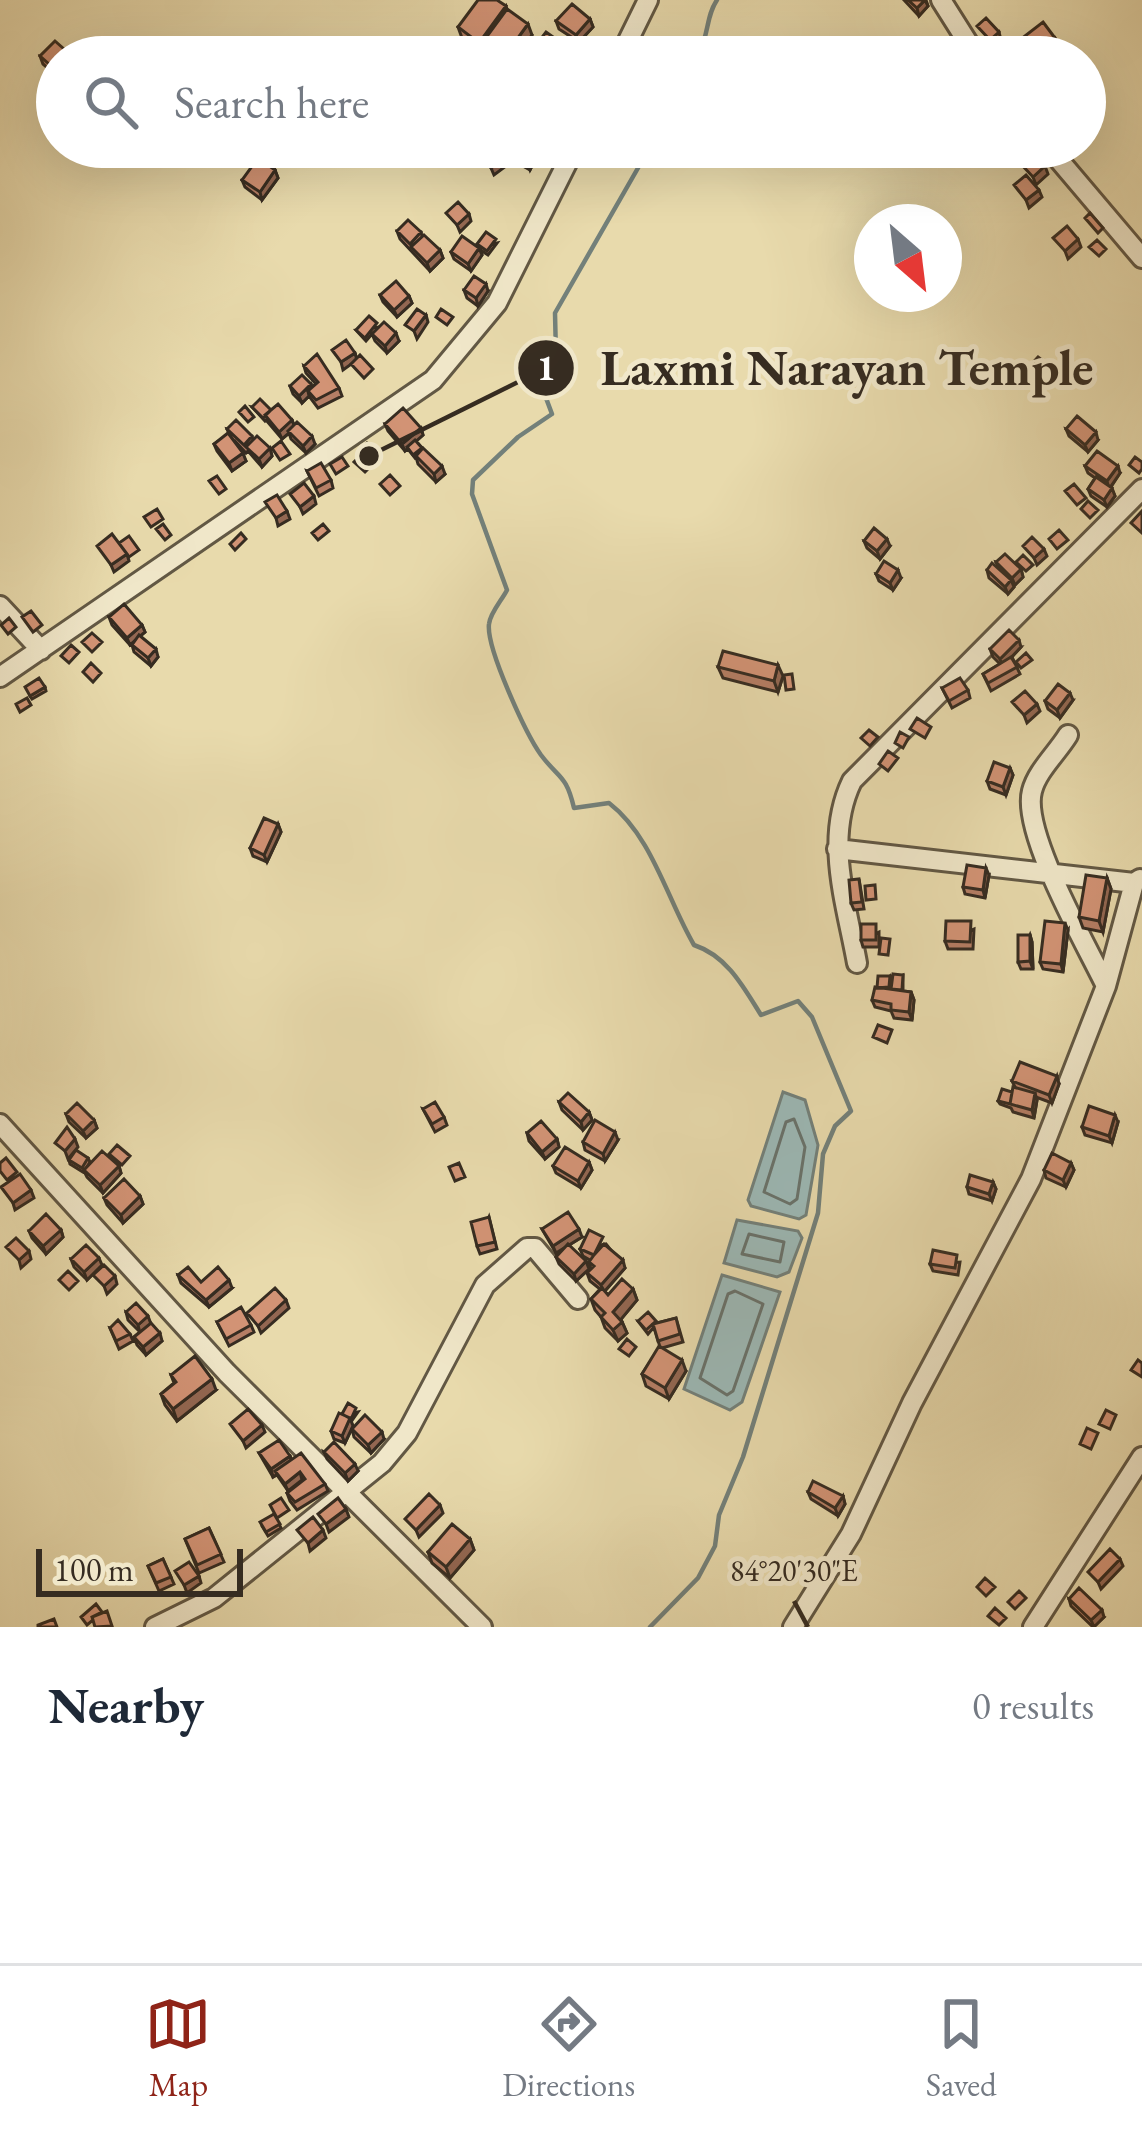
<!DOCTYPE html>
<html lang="en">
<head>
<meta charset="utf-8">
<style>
  :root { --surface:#fff; --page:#f2f2f3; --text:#1f2937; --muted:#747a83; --line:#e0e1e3; --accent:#8f2418 }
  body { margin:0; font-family:"EB Garamond",serif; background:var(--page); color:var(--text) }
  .compass { position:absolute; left:854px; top:204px; width:108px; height:108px; border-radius:50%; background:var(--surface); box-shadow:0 12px 48px #0002; rotate:152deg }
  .scale { position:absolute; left:36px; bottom:30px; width:207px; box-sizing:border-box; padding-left:12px; border:6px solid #362c21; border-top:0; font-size:33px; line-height:42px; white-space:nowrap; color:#362c21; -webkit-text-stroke:9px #f0e7c9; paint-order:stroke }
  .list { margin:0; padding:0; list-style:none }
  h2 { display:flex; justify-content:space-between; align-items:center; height:156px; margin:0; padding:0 48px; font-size:51px }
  h2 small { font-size:39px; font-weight:400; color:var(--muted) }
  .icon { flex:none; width:66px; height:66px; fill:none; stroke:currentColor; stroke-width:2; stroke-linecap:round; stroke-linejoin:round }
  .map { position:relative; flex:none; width:1142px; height:1627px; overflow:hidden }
  .search { position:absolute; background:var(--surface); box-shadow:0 12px 48px #0002; left:36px; right:36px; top:36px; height:132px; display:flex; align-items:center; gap:30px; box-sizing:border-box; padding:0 42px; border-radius:66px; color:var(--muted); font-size:45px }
  .sheet { height:336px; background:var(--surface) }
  nav { display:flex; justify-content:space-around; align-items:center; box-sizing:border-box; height:168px; border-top:3px solid var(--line); background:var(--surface); font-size:33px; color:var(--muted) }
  nav a { display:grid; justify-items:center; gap:6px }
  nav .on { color:var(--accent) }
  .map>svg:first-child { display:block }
  .water { fill:#9cb8b5; stroke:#73807a; stroke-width:3 }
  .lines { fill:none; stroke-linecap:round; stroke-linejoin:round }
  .shore { stroke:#69726b; stroke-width:3 }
  .stream { stroke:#73807a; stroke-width:4.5 }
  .minor-casing { stroke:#625844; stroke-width:24 }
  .minor { stroke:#f0e7c9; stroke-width:18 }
  .wall { fill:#b57e65; stroke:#362c21; stroke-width:3 }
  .shaded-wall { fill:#936752; stroke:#362c21; stroke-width:3 }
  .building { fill:#d29375; stroke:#362c21; stroke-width:3 }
  .ticks { fill:none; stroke:#362c21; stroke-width:4.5 }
  .ticks-label { font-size:30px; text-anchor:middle; fill:#362c21; stroke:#f0e7c9; stroke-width:10; stroke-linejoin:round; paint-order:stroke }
  .leader { fill:none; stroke:#362c21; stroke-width:4.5 }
  .callout-dot { fill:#362c21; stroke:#f0e7c9; stroke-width:4.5 }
  .mark-label { font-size:36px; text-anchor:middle; font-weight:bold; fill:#fff }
  .callout-label { font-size:51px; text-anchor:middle; font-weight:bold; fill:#362c21; stroke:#f0e7c9; stroke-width:10; stroke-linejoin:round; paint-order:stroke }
</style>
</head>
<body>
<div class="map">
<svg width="1142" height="1627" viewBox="0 0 1142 1627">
  <rect width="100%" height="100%" fill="#e8daac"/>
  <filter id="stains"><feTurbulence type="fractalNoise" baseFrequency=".00167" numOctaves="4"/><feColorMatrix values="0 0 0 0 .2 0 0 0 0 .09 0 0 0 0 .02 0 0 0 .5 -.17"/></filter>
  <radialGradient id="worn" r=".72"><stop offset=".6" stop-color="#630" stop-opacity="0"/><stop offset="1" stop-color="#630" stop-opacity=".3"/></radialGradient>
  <!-- water -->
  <path class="water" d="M783,1092L805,1100L818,1145L806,1215L799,1219L751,1206L748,1200Z
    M737,1220L798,1231L802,1238L789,1272L777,1277L724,1263Z
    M722,1275L780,1292L742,1402L730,1410L684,1389Z"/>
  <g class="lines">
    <!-- shore -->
    <path class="shore" d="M794,1119L805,1147L797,1199L790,1204L764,1192L786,1122Z
      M749,1234L784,1242L780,1262L742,1254Z
      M735,1291L763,1304L733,1391L727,1395L700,1378L728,1294Z"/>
    <!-- stream -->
    <path class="stream" d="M662,57L699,53C709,34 706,16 717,0
      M650,1627L698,1578L715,1546L719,1515L743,1457L818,1213L823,1154L835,1126L851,1111L812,1017L798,1001L761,1015C743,986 727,956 694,945C667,899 652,836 609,803L574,808C566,774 559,779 541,755C526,734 486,648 489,624C490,613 502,600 507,590L472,494L473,480L518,437L552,414L534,366L556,356L555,313L650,147"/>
    <defs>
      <path id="minor" d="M941,0L977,57
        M620,57L648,0
        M1048,147L1142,258
        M0,606L41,650
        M0,677L433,380L497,303L575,147
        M1068,735C1057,753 1037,771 1032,791C1021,832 1087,946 1106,986
        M837,849L1134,883L1140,879
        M857,963C846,902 824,839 852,781L1142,489
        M0,1124L227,1373L482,1627
        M155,1627L214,1598L382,1463L407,1433L485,1285L527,1248H535L578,1299
        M793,1627L851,1534L912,1403L1031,1179L1106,986L1134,883
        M1033,1627L1142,1457"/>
    </defs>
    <!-- minor casing -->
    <use href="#minor" class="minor-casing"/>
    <!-- minor -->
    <use href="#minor" class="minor"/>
  </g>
  <!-- wall -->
  <path class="wall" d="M904,0H926L928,6L919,16Z
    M507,10L532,35L516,57H490L485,51L483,54L462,38L458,27Z
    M590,19L593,27L579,42L559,29L556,21Z
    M40,56L57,57V76L43,64Z
    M535,147L538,154L530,170L510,159L507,151Z
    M275,170L278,178L262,200L245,187L242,180Z
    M397,231L421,232L422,236L440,250L443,258L430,271L400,239Z
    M497,243L488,255L479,249L482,255L471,271L454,259L451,252Z
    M464,290L488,291L478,306L467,298Z
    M380,295L409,296L412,303L397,317L383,302Z
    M379,327L399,341L387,353L375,341L372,334L366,341L356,330Z
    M304,366L339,388L342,396L318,408L309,396L302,403L293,394L290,386L312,387L316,384L306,373Z
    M252,407L271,410L292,420L294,425L315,444L306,453L291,439L289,433L282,439L266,420L265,421Z
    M385,424L421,428L423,435L416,441L445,474L436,482L418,464L416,457L415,458L408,449L405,451L388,431Z
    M227,429L252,436L253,440L270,448L272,456L262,467L248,451L246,453L234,440L246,461L232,471L217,451L214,444L229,434Z
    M1066,429L1098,440L1088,452L1069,436Z
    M1085,466L1120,473L1111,487L1115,496L1107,507L1091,496L1088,489L1095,478L1088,473Z
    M307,471L331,480L333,488L319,496Z
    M864,541L890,546L880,559L867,548Z
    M996,562L1021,569L1023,577L1015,585L1012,583L1014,587L1008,594L989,578L987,570L999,569Z
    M876,574L901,578L893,590L879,581Z
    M109,617L142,625L145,632L140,636L158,657L151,666L134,652L132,645L134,642L130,645L112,625Z
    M1021,647L1012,657L1020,674L991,691L983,674L1000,664L993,657L990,649Z
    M718,667L783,676L778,692L723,678Z
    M942,688L968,690L970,698L952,708Z
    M1073,700L1060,718L1048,709L1045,701Z
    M1010,768L1013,775L1006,795L990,789L987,781Z
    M278,824L281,832L267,862L253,856L250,848Z
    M989,875L985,898L965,894L963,887Z
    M1107,878L1111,889L1103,932L1083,928L1079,917Z
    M859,879L864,909L854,910L851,903Z
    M974,929L973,949H948L945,941Z
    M1068,930L1063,972L1043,969L1040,962Z
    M879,932V947H863L861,940Z
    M1030,935L1032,942L1033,969H1021L1018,962Z
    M903,975V991L911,992L914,1000L912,1020L894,1018L891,1011L875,1007L872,1000L877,988L890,976L891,980Z
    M1012,1081L1059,1084L1052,1103L1036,1097L1037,1100L1034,1118L1013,1112L1011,1108L1000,1104L998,1101L1012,1092L1015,1087Z
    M559,1102L589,1112L592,1120L583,1130L562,1110Z
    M423,1109L444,1117L447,1125L435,1132Z
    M66,1114L94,1120L97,1128L86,1138L69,1122Z
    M1118,1122L1112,1143L1085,1135L1082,1127Z
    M527,1133L557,1139L559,1147L545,1159L529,1141Z
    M618,1140L605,1161L585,1150L583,1142Z
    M88,1158L90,1162L87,1167L119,1166L121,1173L103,1193L87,1177L84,1171L83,1172L70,1164L69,1160Z
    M589,1162L592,1170L581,1188L556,1173L553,1166Z
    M1071,1163L1074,1170L1066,1187L1046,1178L1044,1170Z
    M993,1182L996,1189L992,1201L969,1194L967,1187Z
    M140,1196L143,1204L123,1223L107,1205L104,1198Z
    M489,1217L497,1249L480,1254L477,1246Z
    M542,1229L582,1237L569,1245L589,1269L576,1281L559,1264L556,1257L564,1249L556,1253Z
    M61,1230L63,1237L46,1254L32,1238L29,1231Z
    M606,1244L625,1268L605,1291L608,1295L633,1289L637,1300L621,1319L627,1333L618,1341L605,1328L601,1317L595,1310L591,1299L600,1289L590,1281L587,1273L591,1269L589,1262L590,1260L583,1256L580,1249Z
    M71,1259L102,1265L87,1280L74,1267Z
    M960,1262L958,1275L933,1271L930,1264Z
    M178,1275L201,1282L232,1288L209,1307L181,1283Z
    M126,1312L150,1323L162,1341L146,1355L137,1345L134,1337L140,1332L128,1320Z
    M676,1318L683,1342L662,1348L686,1371L669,1399L646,1386L642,1374L660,1347L654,1327L648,1334L638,1321L657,1323Z
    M217,1322L251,1325L254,1332L229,1346Z
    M110,1328L130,1334L133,1341L119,1349Z
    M171,1375L216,1390L177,1421L165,1405L161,1394L174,1383Z
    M358,1412L351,1422L353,1426L345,1443L334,1439L331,1431L342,1415Z
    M352,1429L384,1439L371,1453L354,1437Z
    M324,1452L358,1471L348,1481L327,1459Z
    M259,1453L290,1456L291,1460L325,1484L328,1491L297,1510L290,1501L287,1493L303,1481L288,1491L277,1475L273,1477Z
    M808,1492L843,1496L845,1504L838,1516L811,1499Z
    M274,1514L281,1528L268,1536L262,1526Z
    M209,1528L224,1562L199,1573L185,1539Z
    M470,1539L474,1550L450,1578L432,1563L428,1552Z
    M163,1559L174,1584L159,1591L148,1566Z
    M1069,1599L1104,1617L1093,1627L1071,1606Z"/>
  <!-- shaded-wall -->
  <path class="shaded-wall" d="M925,0L928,6L919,16L917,8Z
    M506,6L510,18L482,43L485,51L483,54L479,43Z
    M590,19L593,27L579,42L576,35Z
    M528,24L532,35L516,57H504Z
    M999,32L1001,40L992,48L990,40Z
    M1055,38L1058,46L1043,57H1034L1033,55Z
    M556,39L558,47L551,57H542Z
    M1098,97L1101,105L1085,116V106Z
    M535,147L538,154L530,170L527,162Z
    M983,147H992L984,157L981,150Z
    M503,159L506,166L494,175L491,168Z
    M1045,166L1048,174L1036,185L1033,177Z
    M275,170L278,178L262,200L260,192Z
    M1039,190L1042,197L1029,208L1026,200Z
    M469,214L471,221L460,232L457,225Z
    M1078,239L1081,247L1068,259L1065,251Z
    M479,248L482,255L471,271L468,264Z
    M440,250L443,258L430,271L427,263Z
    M486,284L488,291L478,306L476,298Z
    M409,296L412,303L397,317L394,310Z
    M426,315L428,322L417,339L414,331Z
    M396,333L399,341L387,353L385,346Z
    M355,353L357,360L343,370L341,362Z
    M1047,364L1048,368L1036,381L1035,377Z
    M311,384L314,392L308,391L309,396L302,403L299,396Z
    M292,420L295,428L282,439L279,432Z
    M421,428L423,435L405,451L402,444Z
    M1096,432L1098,440L1088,452L1085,445Z
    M312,436L315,444L306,453L303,446Z
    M270,448L272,456L262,467L259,459Z
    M243,453L246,461L232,471L229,463Z
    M442,466L445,474L436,482L434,474Z
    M1118,466L1120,473L1109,489L1107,481Z
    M1112,488L1115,496L1107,507L1104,500Z
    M314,496L316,504L303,514L300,507Z
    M287,511L290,519L278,526L276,518Z
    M887,539L890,546L880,559L877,551Z
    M1044,549L1047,556L1037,565L1034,558Z
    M127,554L129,561L114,572L111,565Z
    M1021,569L1023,577L1015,585L1012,578Z
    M898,570L901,578L893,590L890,583Z
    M1011,580L1014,587L1008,594L1005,587Z
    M142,625L145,632L130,645L127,638Z
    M1019,640L1021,647L1003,666L1000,659Z
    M156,649L158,657L151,666L148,658Z
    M778,665L783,676L778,692L774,681Z
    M45,687L46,691L32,699L30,696Z
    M1070,693L1073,700L1060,718L1057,710Z
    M1037,704L1040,711L1027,723L1024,715Z
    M1010,768L1013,775L1006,795L1003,787Z
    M278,824L281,832L267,862L264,855Z
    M986,868L989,875L985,898L983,890Z
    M1107,878L1111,889L1103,932L1099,921Z
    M1065,923L1068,930L1063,972L1061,964Z
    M1030,935L1032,942L1033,969L1030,961Z
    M911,992L914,1000L912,1020L909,1012Z
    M1057,1076L1059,1084L1052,1103L1049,1095Z
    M1035,1093L1037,1100L1034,1118L1032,1110Z
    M589,1112L592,1120L583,1130L581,1122Z
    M1115,1115L1118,1122L1112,1143L1109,1136Z
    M94,1120L97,1128L86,1138L83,1131Z
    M615,1132L618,1140L605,1161L603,1154Z
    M75,1139L78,1147L68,1159L65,1151Z
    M557,1139L559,1147L545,1159L542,1152Z
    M589,1162L592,1170L581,1188L578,1181Z
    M1071,1163L1074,1170L1066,1187L1063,1180Z
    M119,1166L121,1173L103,1193L100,1185Z
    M993,1182L996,1189L992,1201L989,1194Z
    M31,1190L34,1198L15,1210L13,1203Z
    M140,1196L143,1204L123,1223L121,1215Z
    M579,1229L582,1237L556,1253L553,1246Z
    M61,1230L63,1237L46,1254L43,1246Z
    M29,1251L31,1259L21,1268L19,1260Z
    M99,1258L102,1265L87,1280L84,1272Z
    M623,1260L625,1268L604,1292L601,1285Z
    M586,1261L589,1269L576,1281L574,1274Z
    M115,1276L117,1284L107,1294L104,1286Z
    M229,1280L232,1288L209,1307L206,1300Z
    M633,1289L637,1300L618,1323L613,1312Z
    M286,1300L289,1308L261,1333L258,1326Z
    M148,1316L151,1324L140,1333L138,1325Z
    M622,1322L627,1333L618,1341L613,1330Z
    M160,1333L162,1341L146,1355L143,1347Z
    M682,1360L686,1371L669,1399L665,1388Z
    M212,1379L216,1390L177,1421L173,1409Z
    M350,1418L353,1426L345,1443L342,1436Z
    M262,1425L265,1432L246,1448L243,1441Z
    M382,1432L384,1439L371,1453L368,1445Z
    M290,1456L293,1464L273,1477L271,1469Z
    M355,1464L358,1471L348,1481L345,1473Z
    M300,1472L302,1480L288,1491L285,1484Z
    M843,1496L845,1504L838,1516L835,1508Z
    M440,1505L443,1513L419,1537L416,1530Z
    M346,1509L349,1517L329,1532L326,1524Z
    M323,1530L326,1538L310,1551L308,1543Z
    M470,1539L474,1550L450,1578L446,1567Z
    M1120,1559L1123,1566L1101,1589L1098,1582Z
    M199,1576L201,1583L187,1593L184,1585Z
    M1102,1610L1104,1617L1094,1627L1091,1620Z"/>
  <!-- building -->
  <path class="building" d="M478,0H497L506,6L479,43L458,27Z
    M908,0H925L917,8Z
    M572,4L590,19L576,35L556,21Z
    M507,9L528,24L504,57H501L482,43Z
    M986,18L999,32L990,40L977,26Z
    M1043,22L1055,38L1033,55L1021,39Z
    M546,32L556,39L542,57H535L530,53Z
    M55,41L73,57H57V71L40,56Z
    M1015,45L1024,57H999Z
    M1087,80L1098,97L1085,106V81Z
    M489,147H494L503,159L491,168L480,154Z
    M510,147H535L527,162L507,151Z
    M1033,153L1045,166L1033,177L1021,164Z
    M258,158L275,170L260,192L242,180Z
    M1026,175L1039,190L1026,200L1014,185Z
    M458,202L469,214L457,225L446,213Z
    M1090,213L1103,228L1098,233L1085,218Z
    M408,220L421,232L410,244L397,231Z
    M1067,226L1078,239L1065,251L1053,238Z
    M486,232L496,239L487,251L477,244Z
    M424,235L440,250L427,263L411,247Z
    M462,236L479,248L468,264L451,252Z
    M1097,240L1106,249L1099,256L1089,247Z
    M474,276L486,284L476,298L464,290Z
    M396,281L409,296L394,310L380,295Z
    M417,309L426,315L414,331L405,325Z
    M441,309L453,317L447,325L436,317Z
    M369,316L377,323L365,338L356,330Z
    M384,322L396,333L385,346L372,334Z
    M346,340L355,353L341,362L332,350Z
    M317,354L339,388L316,400L308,391L318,382L304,366Z
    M360,355L373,369L364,378L351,364Z
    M1038,357L1047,364L1035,377L1026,370Z
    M302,375L311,384L299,396L290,386Z
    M260,399L271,410L263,418L252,407Z
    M278,404L292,420L279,432L265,415Z
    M245,406L254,417L248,422L239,412Z
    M403,408L421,428L402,444L385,424Z
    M1077,416L1096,432L1085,445L1066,429Z
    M236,420L252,436L244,445L227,429Z
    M297,422L312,436L303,446L288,431Z
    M228,433L243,453L229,463L214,444Z
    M257,436L270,448L259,459L246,447Z
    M415,440L422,448L413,455L407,447Z
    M281,441L290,454L280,460L272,448Z
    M367,443L376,451L370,458L361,449Z
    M423,448L442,466L434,474L416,456Z
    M1097,451L1118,466L1107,481L1085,466Z
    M362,454L373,464L365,472L354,462Z
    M342,457L348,466L336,474L330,464Z
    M1135,457L1142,462V469L1139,473L1129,465Z
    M321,463L331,480L316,488L307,471Z
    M390,475L400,486L390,495L380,484Z
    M217,476L226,489L219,494L209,481Z
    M1096,477L1112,488L1104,500L1088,489Z
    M304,483L314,496L300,507L290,494Z
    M1074,484L1086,498L1077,505L1065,491Z
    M277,495L287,511L276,518L265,502Z
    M1088,501L1098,510L1090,518L1081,509Z
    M157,509L163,519L151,527L144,517Z
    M1142,511V533L1131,523Z
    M163,524L171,535L165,540L156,529Z
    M323,524L329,531L318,540L312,533Z
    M874,528L887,539L877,551L864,541Z
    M1059,530L1068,540L1057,549L1049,539Z
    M241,533L246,539L235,550L230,544Z
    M112,534L127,554L111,565L97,546Z
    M129,536L139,550L129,557L119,543Z
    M1032,537L1044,549L1034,558L1023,546Z
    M1005,554L1021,569L1012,578L996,562Z
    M1023,555L1033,565L1026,571L1016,562Z
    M884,561L898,570L890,583L876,574Z
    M992,563L1011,580L1005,587L987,570Z
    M124,604L142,625L127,638L109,617Z
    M31,611L42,625L33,632L22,617Z
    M9,618L16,627L8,634L1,625Z
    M1009,630L1019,640L1000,659L990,649Z
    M92,633L102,642L92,652L82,642Z
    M139,635L156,649L148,658L132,645Z
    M71,645L79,652L69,663L61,656Z
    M723,651L778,665L774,681L718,667Z
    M1026,653L1032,660L1021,668L1016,662Z
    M1011,657L1017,667L988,683L983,674Z
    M91,663L101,673L93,682L83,672Z
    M792,674L794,689L786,690L784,675Z
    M39,678L45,687L30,696L25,687Z
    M960,678L968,690L949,701L942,688Z
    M1058,684L1070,693L1057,710L1045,701Z
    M1025,691L1037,704L1024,715L1012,702Z
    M27,698L31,705L20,712L16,704Z
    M917,718L931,727L925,738L910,729Z
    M869,730L878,737L870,746L861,738Z
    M900,732L909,737L903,748L895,743Z
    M888,751L898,758L888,771L879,764Z
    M994,762L1010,768L1003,787L987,781Z
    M264,818L278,824L264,855L250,848Z
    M967,865L986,868L983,890L963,887Z
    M1086,875L1107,878L1099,921L1079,917Z
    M859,879L862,902L851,903L849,880Z
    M875,885L876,899L866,900L865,886Z
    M946,921H971L970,942L945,941Z
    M1045,921L1065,923L1061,964L1040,962Z
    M861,924H876V940H861Z
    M1018,935H1030V961L1018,962Z
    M881,938L890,939L888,955L879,954Z
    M893,974L903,975L902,990L891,989Z
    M878,976H890L889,987L877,988Z
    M875,987L911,992L909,1012L891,1010V1004L872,1000Z
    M878,1025L892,1030L887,1043L873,1037Z
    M1020,1062L1057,1076L1049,1095L1012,1081Z
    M1013,1087L1035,1093L1032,1110L1010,1104Z
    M1002,1089L1012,1092L1010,1104L998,1101Z
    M568,1093L589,1112L581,1122L559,1102Z
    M435,1102L444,1117L432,1124L423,1109Z
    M77,1103L94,1120L83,1131L66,1114Z
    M1089,1106L1115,1115L1109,1136L1082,1127Z
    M595,1120L615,1132L603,1154L583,1142Z
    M541,1121L557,1139L542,1152L527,1133Z
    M67,1127L75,1139L65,1151L55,1143Z
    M117,1145L130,1156L122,1165L109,1154Z
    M565,1147L589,1162L578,1181L553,1166Z
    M76,1150L88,1158L82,1168L69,1160Z
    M102,1151L119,1166L100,1185L84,1170Z
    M1052,1153L1071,1163L1063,1180L1044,1170Z
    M6,1158L17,1172L7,1180L0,1171V1163Z
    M459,1163L465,1177L455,1181L449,1167Z
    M20,1174L31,1190L13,1203L1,1187Z
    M970,1175L993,1182L989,1194L967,1187Z
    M124,1179L140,1196L121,1215L104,1198Z
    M568,1212L579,1229L553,1246L542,1229Z
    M46,1214L61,1230L43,1246L29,1231Z
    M489,1217L495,1242L477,1246L471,1222Z
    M589,1230L603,1237L594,1255L604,1244L623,1260L601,1285L587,1273L594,1266L589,1262L594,1255L580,1249Z
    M16,1238L29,1251L19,1260L6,1247Z
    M568,1244L586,1261L574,1274L556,1257Z
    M86,1245L99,1258L84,1272L71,1259Z
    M933,1250L957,1255L955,1268L930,1264Z
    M104,1265L115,1276L104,1286L93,1275Z
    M188,1267L201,1282L218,1267L229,1280L206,1300L178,1275Z
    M68,1271L78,1281L69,1290L59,1280Z
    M622,1279L633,1289L613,1312L622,1322L613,1330L601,1317L605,1313L591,1299L602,1288L608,1295Z
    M275,1288L286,1300L258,1326L247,1313Z
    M136,1303L148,1316L138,1325L126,1312Z
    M241,1307L251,1325L226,1339L217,1322Z
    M648,1312L656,1321L646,1330L638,1321Z
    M676,1318L680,1334L658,1341L653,1324Z
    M118,1320L130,1334L116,1341L110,1328Z
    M151,1323L160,1333L143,1347L134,1337Z
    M627,1339L636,1347L629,1356L619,1349Z
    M659,1346L682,1360L665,1388L642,1374Z
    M195,1356L212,1379L173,1409L161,1394L176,1382L171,1375Z
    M1138,1360L1142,1363V1377L1131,1370Z
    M348,1403L356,1408L351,1419L342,1414Z
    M248,1409L262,1425L243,1441L230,1424Z
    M1106,1410L1116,1415L1110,1429L1099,1424Z
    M339,1413L350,1418L342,1436L331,1431Z
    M365,1415L382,1432L368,1445L352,1429Z
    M1087,1428L1098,1433L1091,1449L1080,1444Z
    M279,1440L290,1456L271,1469L259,1453Z
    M334,1442L355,1464L345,1473L324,1452Z
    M301,1453L325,1484L295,1502L287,1493L305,1479L300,1472L285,1484L275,1471Z
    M813,1481L843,1496L835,1508L808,1492Z
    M429,1494L440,1505L416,1530L405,1519Z
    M281,1498L289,1510L277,1518L270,1505Z
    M338,1498L346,1509L326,1524L318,1514Z
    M274,1514L280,1524L266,1532L260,1522Z
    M313,1517L323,1530L308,1543L297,1530Z
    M452,1524L470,1539L446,1567L428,1552Z
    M209,1528L221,1554L197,1565L185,1539Z
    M1110,1549L1120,1559L1098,1582L1088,1572Z
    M163,1559L171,1577L156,1583L148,1566Z
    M189,1562L199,1576L184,1585L175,1571Z
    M985,1578L995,1587L986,1596L977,1587Z
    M1079,1588L1102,1610L1091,1620L1069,1599Z
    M1019,1591L1026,1598L1015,1609L1008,1602Z
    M96,1604L102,1612L92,1617L93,1620L87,1625L81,1617Z
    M995,1608L1006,1618L999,1625L988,1616Z
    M107,1611L112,1626L95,1627L92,1617Z
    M54,1619L57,1627H38V1625Z"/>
  <!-- ticks -->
  <path class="ticks" d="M794,1601L808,1627"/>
  <g class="ticks-label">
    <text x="794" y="1581">84°20'30"E</text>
  </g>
  <!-- callouts -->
  <path class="leader" d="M369 456L546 368"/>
  <g class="callout-dot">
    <circle cx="369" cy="456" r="12"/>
    <circle cx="546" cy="368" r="30"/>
  </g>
  <g class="mark-label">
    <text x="546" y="380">1</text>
  </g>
  <g class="callout-label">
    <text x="847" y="385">Laxmi Narayan Temple</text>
  </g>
  <rect width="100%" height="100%" filter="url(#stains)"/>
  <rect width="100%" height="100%" fill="url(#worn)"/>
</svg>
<svg class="compass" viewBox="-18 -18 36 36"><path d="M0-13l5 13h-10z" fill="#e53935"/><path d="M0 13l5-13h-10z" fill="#747a83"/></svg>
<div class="scale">100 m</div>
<div class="search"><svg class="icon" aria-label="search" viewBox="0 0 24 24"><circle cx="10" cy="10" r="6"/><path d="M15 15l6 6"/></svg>Search here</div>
</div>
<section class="sheet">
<h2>Nearby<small>0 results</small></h2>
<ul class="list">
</ul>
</section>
<nav>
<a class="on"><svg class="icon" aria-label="map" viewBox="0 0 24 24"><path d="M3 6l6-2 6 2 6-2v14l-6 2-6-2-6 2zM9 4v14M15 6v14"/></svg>Map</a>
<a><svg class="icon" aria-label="directions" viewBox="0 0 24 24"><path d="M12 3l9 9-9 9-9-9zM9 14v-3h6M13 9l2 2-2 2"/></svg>Directions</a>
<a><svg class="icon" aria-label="saved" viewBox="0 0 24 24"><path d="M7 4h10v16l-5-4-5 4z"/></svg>Saved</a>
</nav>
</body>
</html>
